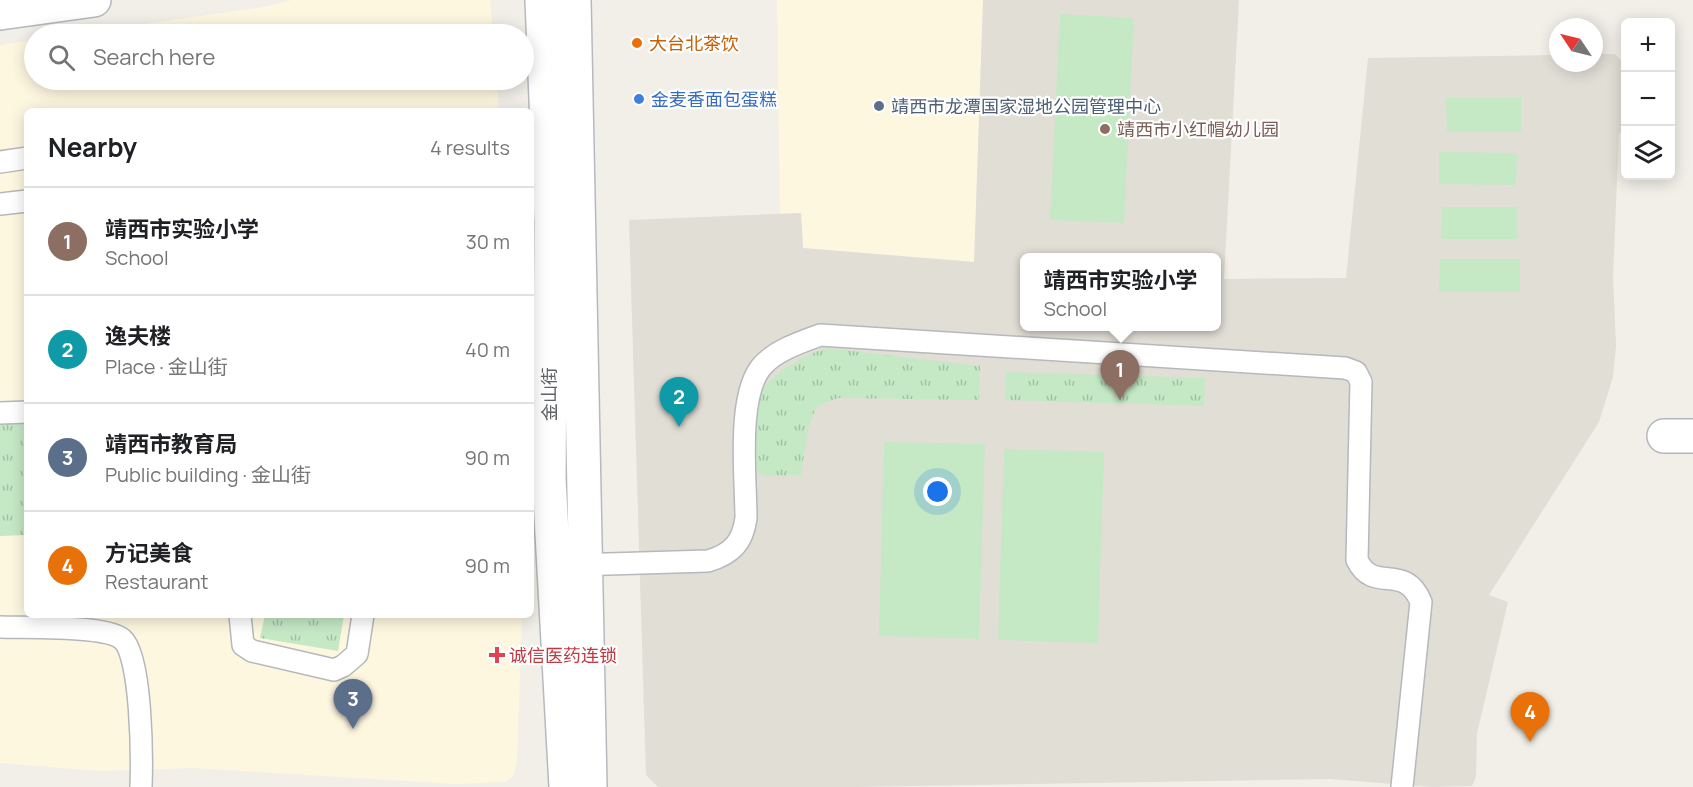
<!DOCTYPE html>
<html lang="en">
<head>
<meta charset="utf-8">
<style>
  :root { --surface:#fff; --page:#f2f2f2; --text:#202124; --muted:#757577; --line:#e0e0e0; --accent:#ea4335 }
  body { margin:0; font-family:Manrope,"Noto Sans SC",sans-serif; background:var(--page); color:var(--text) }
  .controls { position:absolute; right:18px; top:18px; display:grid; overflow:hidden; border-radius:9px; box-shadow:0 3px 15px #0003 }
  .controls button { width:54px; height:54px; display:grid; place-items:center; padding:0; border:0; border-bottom:2px solid var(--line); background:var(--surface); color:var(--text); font:30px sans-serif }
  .compass { position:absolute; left:1549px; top:18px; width:54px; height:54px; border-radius:50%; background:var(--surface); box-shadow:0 3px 15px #0003; rotate:305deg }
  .you { position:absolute; left:938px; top:492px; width:21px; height:21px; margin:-15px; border:4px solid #fff; border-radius:50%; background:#1a73e8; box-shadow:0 0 0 9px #1a73e833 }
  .badge { display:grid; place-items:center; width:39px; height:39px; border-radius:50%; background:var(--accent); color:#fff; font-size:20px; font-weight:700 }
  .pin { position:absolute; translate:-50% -50px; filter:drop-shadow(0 2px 3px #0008) }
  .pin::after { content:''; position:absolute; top:32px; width:21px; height:18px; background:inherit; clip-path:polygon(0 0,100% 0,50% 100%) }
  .popup { position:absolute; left:1020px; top:253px; width:201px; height:78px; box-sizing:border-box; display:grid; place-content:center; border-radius:9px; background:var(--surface); filter:drop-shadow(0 2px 4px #0005); font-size:20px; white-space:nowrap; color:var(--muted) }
  .popup b { font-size:22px; color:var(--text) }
  .popup::after { content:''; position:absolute; left:50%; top:100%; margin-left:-12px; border:12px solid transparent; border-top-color:var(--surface) }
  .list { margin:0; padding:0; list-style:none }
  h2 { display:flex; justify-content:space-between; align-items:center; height:78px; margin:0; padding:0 24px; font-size:26px }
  h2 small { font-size:20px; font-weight:400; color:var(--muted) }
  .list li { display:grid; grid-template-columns:39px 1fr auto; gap:18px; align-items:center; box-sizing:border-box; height:108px; padding:0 24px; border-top:2px solid var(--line) }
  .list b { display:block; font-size:22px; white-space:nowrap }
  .list p { margin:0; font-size:20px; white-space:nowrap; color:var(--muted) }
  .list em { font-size:20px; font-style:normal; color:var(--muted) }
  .icon { flex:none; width:33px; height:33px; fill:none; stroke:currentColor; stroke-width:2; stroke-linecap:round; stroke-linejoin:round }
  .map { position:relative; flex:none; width:1693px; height:787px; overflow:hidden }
  .search { position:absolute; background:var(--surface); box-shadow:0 3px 15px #0003; left:24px; top:24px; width:510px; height:66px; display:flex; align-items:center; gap:15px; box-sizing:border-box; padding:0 21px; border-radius:33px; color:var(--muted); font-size:22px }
  .panel { position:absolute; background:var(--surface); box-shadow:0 3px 15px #0003; left:24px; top:108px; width:510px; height:510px; border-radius:9px }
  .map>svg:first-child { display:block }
  .commercial { fill:#fef7e0 }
  .education { fill:#e1ded6; fill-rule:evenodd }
  .grass { fill:url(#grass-tufts) }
  .park { fill:#c5e8c5 }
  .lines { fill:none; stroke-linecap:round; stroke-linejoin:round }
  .lane-casing { stroke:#b5b8bc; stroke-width:24 }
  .street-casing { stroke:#b5b8bc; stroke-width:36 }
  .secondary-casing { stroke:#b6babf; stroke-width:36 }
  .lane { stroke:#fff; stroke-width:21 }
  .street { stroke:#fff; stroke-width:33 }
  .secondary { stroke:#fff; stroke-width:33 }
  .food-dot { fill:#e8710a; stroke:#fff; stroke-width:2 }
  .shop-dot { fill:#3f7fe0; stroke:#fff; stroke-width:2 }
  .service-dot { fill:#5c6f8a; stroke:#fff; stroke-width:2 }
  .education-dot { fill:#8d6e63; stroke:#fff; stroke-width:2 }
  .health-dot { fill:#e0444e; stroke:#fff; stroke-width:2 }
  .labels { text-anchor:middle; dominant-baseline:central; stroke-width:4.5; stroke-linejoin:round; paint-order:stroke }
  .food-label { font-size:18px; fill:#c56008; stroke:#fff; text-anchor:start }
  .shop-label { font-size:18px; fill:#366cbe; stroke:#fff; text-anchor:start }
  .service-label { font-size:18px; fill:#4e5e75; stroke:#fff; text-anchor:start }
  .education-label { font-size:18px; fill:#785e54; stroke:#fff; text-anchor:start }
  .street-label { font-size:18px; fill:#5f6368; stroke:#fff }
  .health-label { font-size:18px; fill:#be3a42; stroke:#fff; text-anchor:start }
</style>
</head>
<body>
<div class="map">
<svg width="1693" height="787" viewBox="0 0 1693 787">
  <defs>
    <pattern id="grass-tufts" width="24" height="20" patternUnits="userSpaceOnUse" patternTransform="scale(1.5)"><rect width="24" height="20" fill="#c5e8c5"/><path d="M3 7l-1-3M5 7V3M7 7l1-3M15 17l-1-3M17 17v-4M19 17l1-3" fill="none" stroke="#a3c0a4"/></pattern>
  </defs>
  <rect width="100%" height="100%" fill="#f1efe8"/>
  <!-- commercial -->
  <path class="commercial" d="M292,0H490L493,34H73L264,7Z
    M777,0H983L975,262L803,248L801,213L780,214Z
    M34,40V80H497L499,111H27V615H522L517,762L513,777L505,782L456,784L193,768L101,771L0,763V45Z"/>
  <!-- education -->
  <path class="education" d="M983,0H1239L1224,279L1346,278L1368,58L1558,55V63H1594V54H1615L1625,65L1626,131L1619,133L1613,278L1616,346L1613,377L1599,422L1489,595L1508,602L1477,733L1476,777L1472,786L1431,787L1330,779L856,787H658L646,775L629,220L801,213L803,248L974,262ZM1024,258H1216V326H1024Z"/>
  <!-- grass -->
  <path class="grass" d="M827,348L980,366L979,400L839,398C832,400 824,402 818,407C807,418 804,459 801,475L764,476L757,471L756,463C757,444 753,419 757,401C764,377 805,354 827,348Z
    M1006,372L1205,378L1204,406L1005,400Z
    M27,418V535L0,536V420Z
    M265,615H344L338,651L260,638Z"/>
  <!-- park -->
  <path class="park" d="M1060,14L1134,18L1124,223L1050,220Z
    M1446,98H1521V132H1447Z
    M1439,152L1517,153L1516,185L1439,184Z
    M1442,207H1517V239H1441Z
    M1440,259H1520V292H1439Z
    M884,442L985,444L979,639L879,636Z
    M1004,449L1104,452L1098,643L998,640Z"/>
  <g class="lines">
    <defs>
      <path id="lane" d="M0,162L27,158
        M0,204L27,201
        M0,413L27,412
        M575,565L708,561C732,554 743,542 746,518C746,478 736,394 763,365C777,350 801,342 820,335L1345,368L1356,372L1361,382L1357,560C1374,595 1404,561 1421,602L1402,787
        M240,615L243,645L252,651L334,670L343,666L357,654L363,615
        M0,627C25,628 105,625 122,639C142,655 142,760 141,787"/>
      <path id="street" d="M0,13L94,0
        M1664,436H1693"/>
      <path id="secondary" d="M542,0L551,223L549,479L566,787
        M574,0L590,787"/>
    </defs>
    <!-- lane casing -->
    <use href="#lane" class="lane-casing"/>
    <!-- street casing -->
    <use href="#street" class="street-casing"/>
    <!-- secondary casing -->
    <use href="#secondary" class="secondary-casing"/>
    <!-- lane -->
    <use href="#lane" class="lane"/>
    <!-- street -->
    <use href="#street" class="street"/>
    <!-- secondary -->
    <use href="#secondary" class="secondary"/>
  </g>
  <!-- markers -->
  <circle class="food-dot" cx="637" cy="43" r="6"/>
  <circle class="shop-dot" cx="639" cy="99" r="6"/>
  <circle class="service-dot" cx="879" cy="106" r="6"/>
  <circle class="education-dot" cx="1105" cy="129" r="6"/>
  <path class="health-dot" d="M494 646h6v6h6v6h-6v6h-6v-6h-6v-6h6z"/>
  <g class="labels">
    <!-- food labels -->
    <g class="food-label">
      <text x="649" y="43">大台北茶饮</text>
    </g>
    <!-- shop labels -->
    <g class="shop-label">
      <text x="651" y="99">金麦香面包蛋糕</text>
    </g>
    <!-- service labels -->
    <g class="service-label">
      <text x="891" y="106">靖西市龙潭国家湿地公园管理中心</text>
    </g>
    <!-- education labels -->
    <g class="education-label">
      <text x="1117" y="129">靖西市小红帽幼儿园</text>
    </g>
    <!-- street labels -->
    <g class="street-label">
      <text transform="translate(549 394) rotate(-90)">金山街</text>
    </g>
    <!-- health labels -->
    <g class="health-label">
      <text x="509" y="655">诚信医药连锁</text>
    </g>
  </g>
</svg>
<div class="controls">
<button>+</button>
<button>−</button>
<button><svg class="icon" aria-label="layers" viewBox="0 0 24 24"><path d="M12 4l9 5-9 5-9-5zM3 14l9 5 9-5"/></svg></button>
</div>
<svg class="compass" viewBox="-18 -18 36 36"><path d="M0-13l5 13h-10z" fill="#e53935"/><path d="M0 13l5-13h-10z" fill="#757577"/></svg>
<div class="you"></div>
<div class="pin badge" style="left:1120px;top:400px;background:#8d6e63">1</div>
<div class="popup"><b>靖西市实验小学</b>School</div>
<div class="pin badge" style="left:679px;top:427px;background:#0f9aa8">2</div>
<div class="pin badge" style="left:353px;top:729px;background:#5c6f8a">3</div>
<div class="pin badge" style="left:1530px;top:742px;background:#e8710a">4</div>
<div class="search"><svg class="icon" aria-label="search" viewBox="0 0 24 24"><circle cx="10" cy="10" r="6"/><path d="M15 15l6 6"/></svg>Search here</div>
<section class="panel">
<h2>Nearby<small>4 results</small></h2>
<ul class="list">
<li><span class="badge" style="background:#8d6e63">1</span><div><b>靖西市实验小学</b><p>School</p></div><em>30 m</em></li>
<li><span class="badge" style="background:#0f9aa8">2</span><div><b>逸夫楼</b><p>Place · 金山街</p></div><em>40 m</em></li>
<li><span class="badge" style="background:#5c6f8a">3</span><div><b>靖西市教育局</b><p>Public building · 金山街</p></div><em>90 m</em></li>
<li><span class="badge" style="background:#e8710a">4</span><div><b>方记美食</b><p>Restaurant</p></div><em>90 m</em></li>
</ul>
</section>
</div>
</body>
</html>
